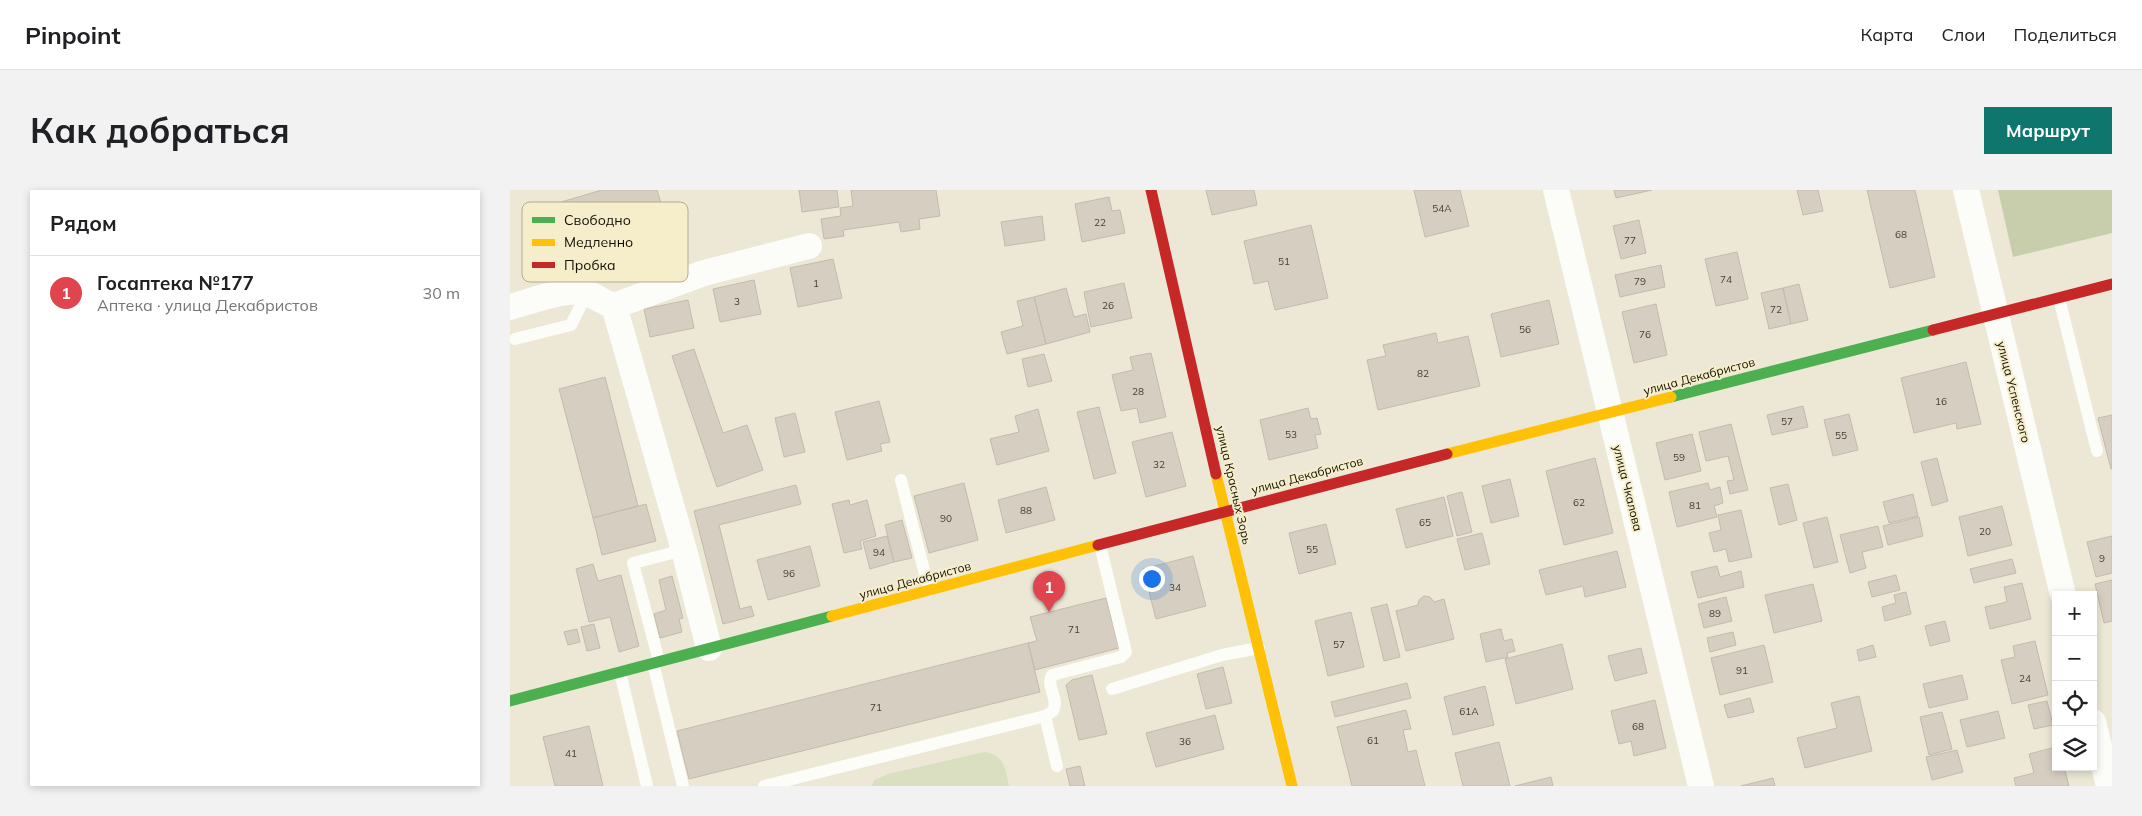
<!DOCTYPE html>
<html lang="ru">
<head>
<meta charset="utf-8">
<style>
  :root { --surface:#fff; --page:#f2f2f2; --text:#202124; --muted:#757577; --line:#e0e0e0; --accent:#0f766e }
  body { margin:0; font-family:Mulish,sans-serif; background:var(--page); color:var(--text) }
  .controls { position:absolute; right:15px; bottom:15px; display:grid; overflow:hidden; border-radius:0px; box-shadow:0 2px 8px #0003 }
  .controls button { width:45px; height:45px; display:grid; place-items:center; padding:0; border:0; border-bottom:1px solid var(--line); background:var(--surface); color:var(--text); font:25px sans-serif }
  .you { position:absolute; left:641px; top:388px; width:18px; height:18px; margin:-12px; border:4px solid #fff; border-radius:50%; background:#1a73e8; box-shadow:0 0 0 8px #1a73e833 }
  .badge { display:grid; place-items:center; width:32px; height:32px; border-radius:50%; background:var(--accent); color:#fff; font-size:16px; font-weight:700 }
  .pin { position:absolute; translate:-50% -41px; filter:drop-shadow(0 1px 2px #0008) }
  .pin::after { content:''; position:absolute; top:26px; width:18px; height:15px; background:inherit; clip-path:polygon(0 0,100% 0,50% 100%) }
  .list { margin:0; padding:0; list-style:none }
  h2 { display:flex; justify-content:space-between; align-items:center; height:65px; margin:0; padding:0 20px; font-size:21px }
  h2 small { font-size:16px; font-weight:400; color:var(--muted) }
  .list li { display:grid; grid-template-columns:32px 1fr auto; gap:15px; align-items:center; box-sizing:border-box; height:75px; padding:0 20px; border-top:1px solid var(--line) }
  .list b { display:block; font-size:19px; white-space:nowrap }
  .list p { margin:0; font-size:16px; white-space:nowrap; color:var(--muted) }
  .list em { font-size:16px; font-style:normal; color:var(--muted) }
  .icon { flex:none; width:28px; height:28px; fill:none; stroke:currentColor; stroke-width:2; stroke-linecap:round; stroke-linejoin:round }
  .map { position:relative; flex:none; width:1602px; height:596px; overflow:hidden; border-radius:0px }
  header { display:flex; align-items:center; gap:30px; box-sizing:border-box; height:70px; padding:0 25px; background:var(--surface); border-bottom:1px solid var(--line) }
  header strong { font-size:24px }
  nav { display:flex; gap:28px; margin-inline-start:auto; font-size:18px }
  .intro { display:flex; align-items:center; justify-content:space-between; box-sizing:border-box; height:120px; padding:0 30px }
  h1 { margin:0; font-size:35px }
  .button { padding:12px 22px; border-radius:0px; background:var(--accent); color:#fff; font-size:18px; font-weight:700 }
  main { display:flex; gap:30px; padding:0 30px }
  aside { flex:1; background:var(--surface); border-radius:0px; box-shadow:0 2px 8px #0003 }
  .map>svg:first-child { display:block }
  .green { fill:#dadfc2 }
  .forest { fill:#c8ceac }
  .building { fill:#d6cfc1; stroke:#c2bbae }
  .lines { fill:none; stroke-linecap:round; stroke-linejoin:round }
  .lane { stroke:#fcfcf9; stroke-width:12 }
  .street { stroke:#fcfcf9; stroke-width:26 }
  .fast { stroke:#4caf50; stroke-width:11 }
  .slow { stroke:#ffc107; stroke-width:11 }
  .jam { stroke:#c62828; stroke-width:11 }
  .labels { text-anchor:middle; dominant-baseline:central; stroke-width:4; stroke-linejoin:round; paint-order:stroke }
  .number-label { font-size:10px; fill:#454135 }
  .street-label { font-size:12px; fill:#120f04; stroke:#f6eecb }
  .key { fill:#f6eecb; stroke:#b2ab8f; stroke-width:1 }
  .key-label { font-size:14px; fill:#120f04 }
</style>
</head>
<body>
<header>
<strong>Pinpoint</strong>
<nav><a>Карта</a><a>Слои</a><a>Поделиться</a></nav>
</header>
<div class="intro"><h1>Как добраться</h1><a class="button">Маршрут</a></div>
<main>
<aside>
<h2>Рядом<small></small></h2>
<ul class="list">
<li><span class="badge" style="background:#e0444e">1</span><div><b>Госаптека №177</b><p>Аптека · улица Декабристов</p></div><em>30 m</em></li>
</ul>
</aside>
<div class="map">
<svg width="1602" height="596" viewBox="0 0 1602 596">
  <rect width="100%" height="100%" fill="#ece8d5"/>
  <!-- green -->
  <path class="green" d="M474,562C495,565 495,578 499,596H362L364,590L378,584Z"/>
  <!-- forest -->
  <path class="forest" d="M1488,0H1602V43L1503,67Z"/>
  <!-- building -->
  <path class="building" d="M92,0H147L163,53L54,85L47,59L63,54L51,12Z
    M289,0H327L329,17L292,22Z
    M341,0H426L430,26L409,29L410,39L391,42L389,32L333,40L334,46L314,49L311,29L331,26L330,18L343,16Z
    M696,0H744L747,15L702,25Z
    M904,0H950L959,36L915,47Z
    M1104,0H1142L1106,8Z
    M1287,0H1308L1313,21L1293,25Z
    M1357,0H1405L1425,87L1380,98Z
    M599,7L602,21L610,20L615,43L572,52L565,14Z
    M532,26L535,50L495,56L491,32Z
    M1129,30L1136,63L1111,69L1103,36Z
    M801,35L818,108L765,120L758,91L744,94L734,51Z
    M1227,62L1238,109L1206,116L1195,69Z
    M323,69L332,108L288,117L280,78Z
    M1151,75L1155,97L1110,107L1105,85Z
    M244,90L251,124L210,132L203,99Z
    M614,93L622,128L581,137L574,102Z
    M1289,94L1298,130L1281,134L1273,98Z
    M556,98L564,127L576,124L580,142L536,154L524,107Z
    M1273,98L1281,134L1259,139L1251,103Z
    M524,107L536,154L497,164L491,142L513,136L507,111Z
    M178,110L184,138L140,147L134,119Z
    M1039,110L1049,154L991,167L981,124Z
    M1146,114L1157,165L1124,173L1112,122Z
    M926,143L928,153L958,146L970,196L868,220L857,170L876,166L873,155Z
    M184,159L213,243L237,235L253,280L207,297L162,166Z
    M641,163L656,227L630,233L627,218L611,221L602,185L623,180L620,167Z
    M534,164L542,191L518,197L512,169Z
    M1456,172L1471,234L1447,239L1446,233L1404,243L1391,188Z
    M95,187L128,316L83,328L49,199Z
    M369,211L380,252L370,254L372,261L337,270L325,222Z
    M1293,216L1298,237L1262,245L1257,225Z
    M589,217L606,283L584,289L567,222Z
    M798,218L801,229L807,228L811,244L805,245L808,258L759,270L750,230Z
    M528,219L539,261L487,275L480,249L509,242L505,226Z
    M285,223L295,262L274,267L265,228Z
    M1339,224L1348,260L1323,266L1314,230Z
    M1602,225V279H1601L1588,228Z
    M1221,234L1238,300L1220,304L1217,291L1224,290L1218,266L1196,271L1189,242Z
    M662,242L676,296L636,307L622,252Z
    M1182,244L1191,281L1155,290L1146,253Z
    M1085,268L1103,343L1054,355L1036,281Z
    M1427,268L1438,311L1422,316L1411,272Z
    M1000,289L1009,326L981,333L972,296Z
    M454,293L468,350L419,363L404,306Z
    M1198,293L1200,300L1210,297L1213,313L1204,316L1207,327L1167,337L1159,302Z
    M1278,294L1287,330L1269,335L1260,298Z
    M286,295L291,314L209,335L230,419L241,416L244,426L213,434L184,321Z
    M536,297L545,330L496,343L488,310Z
    M952,302L962,342L947,346L937,306Z
    M1403,304L1408,326L1379,333L1373,312Z
    M934,307L943,346L896,358L886,319Z
    M339,310L340,315L357,310L366,346L350,351L352,359L334,363L322,314Z
    M136,314L146,351L92,365L83,328Z
    M1492,316L1502,355L1458,366L1449,327Z
    M1231,320L1242,367L1219,372L1216,359L1204,362L1199,343L1211,340L1208,325Z
    M1317,327L1328,372L1304,378L1293,333Z
    M1409,327L1413,346L1378,355L1373,336Z
    M392,330L402,368L384,372L375,335Z
    M816,334L826,374L789,384L779,343Z
    M1368,336L1373,357L1352,362L1356,378L1340,383L1330,345Z
    M972,343L980,374L955,380L947,349Z
    M377,346L384,372L360,379L353,352Z
    M1602,346V383L1586,387L1577,352Z
    M300,356L310,396L258,410L247,370Z
    M1107,361L1116,397L1075,407L1073,396L1036,405L1029,380Z
    M683,366L696,416L646,429L633,379Z
    M1502,369L1506,383L1464,393L1460,379Z
    M83,374L88,391L111,385L129,456L109,462L100,427L79,432L66,379Z
    M1207,376L1210,387L1231,381L1234,397L1188,408L1181,382Z
    M1386,385L1390,400L1362,407L1358,392Z
    M162,386L173,428L169,429L172,442L150,448L144,424L156,420L149,390Z
    M1602,390V431L1594,433L1585,394Z
    M1512,393L1521,429L1480,439L1475,417L1497,412L1494,397Z
    M1303,394L1312,431L1264,443L1255,405Z
    M1396,402L1401,424L1375,431L1372,417L1386,413L1384,405Z
    M914,406L920,407L924,412L934,409L944,449L896,461L886,421L908,415L909,410Z
    M1216,407L1222,431L1194,438L1188,414Z
    M596,408L609,458L525,480L518,453L527,451L520,427Z
    M877,414L890,467L874,471L861,418Z
    M841,422L854,477L818,486L805,431Z
    M1435,431L1440,451L1420,456L1415,436Z
    M84,434L90,458L77,461L71,437Z
    M67,439L70,452L58,455L54,442Z
    M991,439L994,451L1002,449L1005,461L997,463L998,467L976,472L970,444Z
    M1223,442L1226,455L1200,462L1197,448Z
    M1525,451L1538,505L1502,514L1491,470L1505,467L1503,456Z
    M518,453L530,502L179,589L167,541Z
    M1052,454L1063,499L1006,514L995,469Z
    M1254,455L1263,492L1210,505L1201,468Z
    M1363,455L1366,467L1349,471L1347,460Z
    M1131,458L1137,483L1105,491L1098,466Z
    M713,477L722,513L696,519L687,484Z
    M582,485L597,544L569,550L556,495L562,490Z
    M1452,485L1458,509L1419,518L1413,494Z
    M897,493L901,508L825,527L821,512Z
    M975,496L984,535L943,545L934,507Z
    M1349,506L1362,561L1295,578L1287,548L1327,538L1321,513Z
    M1240,508L1244,522L1218,528L1214,515Z
    M1145,510L1156,558L1124,566L1121,551L1109,554L1101,521Z
    M1537,511L1543,535L1524,539L1518,515Z
    M896,520L901,539L893,540L898,562L906,560L915,596H842L827,537Z
    M1488,521L1495,548L1457,557L1450,530Z
    M1432,522L1442,559L1419,565L1410,527Z
    M705,525L714,559L646,577L636,543Z
    M79,536L93,596H45L33,547Z
    M989,552L1000,596H953L945,563Z
    M1546,557V577H1554L1559,596H1506L1504,588L1524,583L1519,564Z
    M1447,560L1453,582L1422,590L1416,567Z
    M570,576L575,596H560L556,579Z
    M1041,587L1043,596H1005Z
    M1263,588L1265,596H1231Z"/>
  <g class="lines">
    <!-- lane -->
    <path class="lane" d="M1549,108L1587,261
      M5,149L61,135L77,103
      M391,290L419,400
      M149,471L123,373L174,360
      M143,473L173,596
      M110,482L137,596
      M602,499L712,465L749,458
      M535,526L547,576
      M254,596L535,526L543,521C550,509 535,497 542,485L611,467L616,462L590,355"/>
    <!-- street -->
    <path class="street" d="M1046,0L1191,596
      M1456,0L1553,405
      M104,116L174,360L199,458
      M0,117C20,112 57,97 76,103C86,106 94,113 104,116L194,83L299,56
      M1583,532L1599,596"/>
    <!-- fast -->
    <path class="fast" d="M1161,207L1423,140
      M0,511L322,426"/>
    <!-- slow -->
    <path class="slow" d="M937,264L1161,207
      M706,284L782,596
      M322,426L588,355"/>
    <!-- jam -->
    <path class="jam" d="M641,0L706,284
      M1423,140L1602,94
      M588,355L937,264"/>
  </g>
  <g class="labels">
    <!-- number labels -->
    <g class="number-label">
      <text x="932" y="18">54А</text>
      <text x="590" y="32">22</text>
      <text x="1391" y="44">68</text>
      <text x="1120" y="50">77</text>
      <text x="774" y="71">51</text>
      <text x="1216" y="89">74</text>
      <text x="1130" y="91">79</text>
      <text x="306" y="93">1</text>
      <text x="227" y="111">3</text>
      <text x="598" y="115">26</text>
      <text x="1266" y="119">72</text>
      <text x="1015" y="139">56</text>
      <text x="1135" y="144">76</text>
      <text x="913" y="183">82</text>
      <text x="628" y="201">28</text>
      <text x="1431" y="211">16</text>
      <text x="1277" y="231">57</text>
      <text x="781" y="244">53</text>
      <text x="1331" y="245">55</text>
      <text x="1169" y="267">59</text>
      <text x="649" y="274">32</text>
      <text x="1069" y="312">62</text>
      <text x="1185" y="315">81</text>
      <text x="516" y="320">88</text>
      <text x="436" y="328">90</text>
      <text x="915" y="332">65</text>
      <text x="1475" y="341">20</text>
      <text x="802" y="359">55</text>
      <text x="369" y="362">94</text>
      <text x="1592" y="368">9</text>
      <text x="279" y="383">96</text>
      <text x="665" y="397">34</text>
      <text x="1205" y="423">89</text>
      <text x="564" y="439">71</text>
      <text x="829" y="454">57</text>
      <text x="1232" y="480">91</text>
      <text x="1515" y="488">24</text>
      <text x="366" y="517">71</text>
      <text x="959" y="521">61А</text>
      <text x="1128" y="536">68</text>
      <text x="863" y="550">61</text>
      <text x="675" y="551">36</text>
      <text x="61" y="563">41</text>
    </g>
    <!-- street labels -->
    <g class="street-label">
      <text transform="translate(1189 186) rotate(-15)">улица Декабристов</text>
      <text transform="translate(1504 202) rotate(76)">улица Успенского</text>
      <text transform="translate(797 285) rotate(-15)">улица Декабристов</text>
      <text transform="translate(724 295) rotate(77)">улица Красных Зорь</text>
      <text transform="translate(1118 298) rotate(76)">улица Чкалова</text>
      <text transform="translate(405 390) rotate(-15)">улица Декабристов</text>
    </g>
  </g>
  <!-- legend -->
  <rect x="12" y="12" width="166" height="80" rx="8" class="key"/>
  <rect x="22" y="27" width="23" height="6" fill="#4caf50"/>
  <rect x="22" y="49" width="23" height="7" fill="#ffc107"/>
  <rect x="22" y="72" width="23" height="6" fill="#c62828"/>
  <g class="key-label">
    <text x="54" y="35">Свободно</text>
    <text x="54" y="57">Медленно</text>
    <text x="54" y="80">Пробка</text>
  </g>
</svg>
<div class="controls">
<button>+</button>
<button>−</button>
<button><svg class="icon" aria-label="locate" viewBox="0 0 24 24"><circle cx="12" cy="12" r="6"/><path d="M12 2v4M12 18v4M2 12h4M18 12h4"/></svg></button>
<button><svg class="icon" aria-label="layers" viewBox="0 0 24 24"><path d="M12 4l9 5-9 5-9-5zM3 14l9 5 9-5"/></svg></button>
</div>
<div class="you"></div>
<div class="pin badge" style="left:539px;top:422px;background:#e0444e">1</div>
</div>
</main>
</body>
</html>
